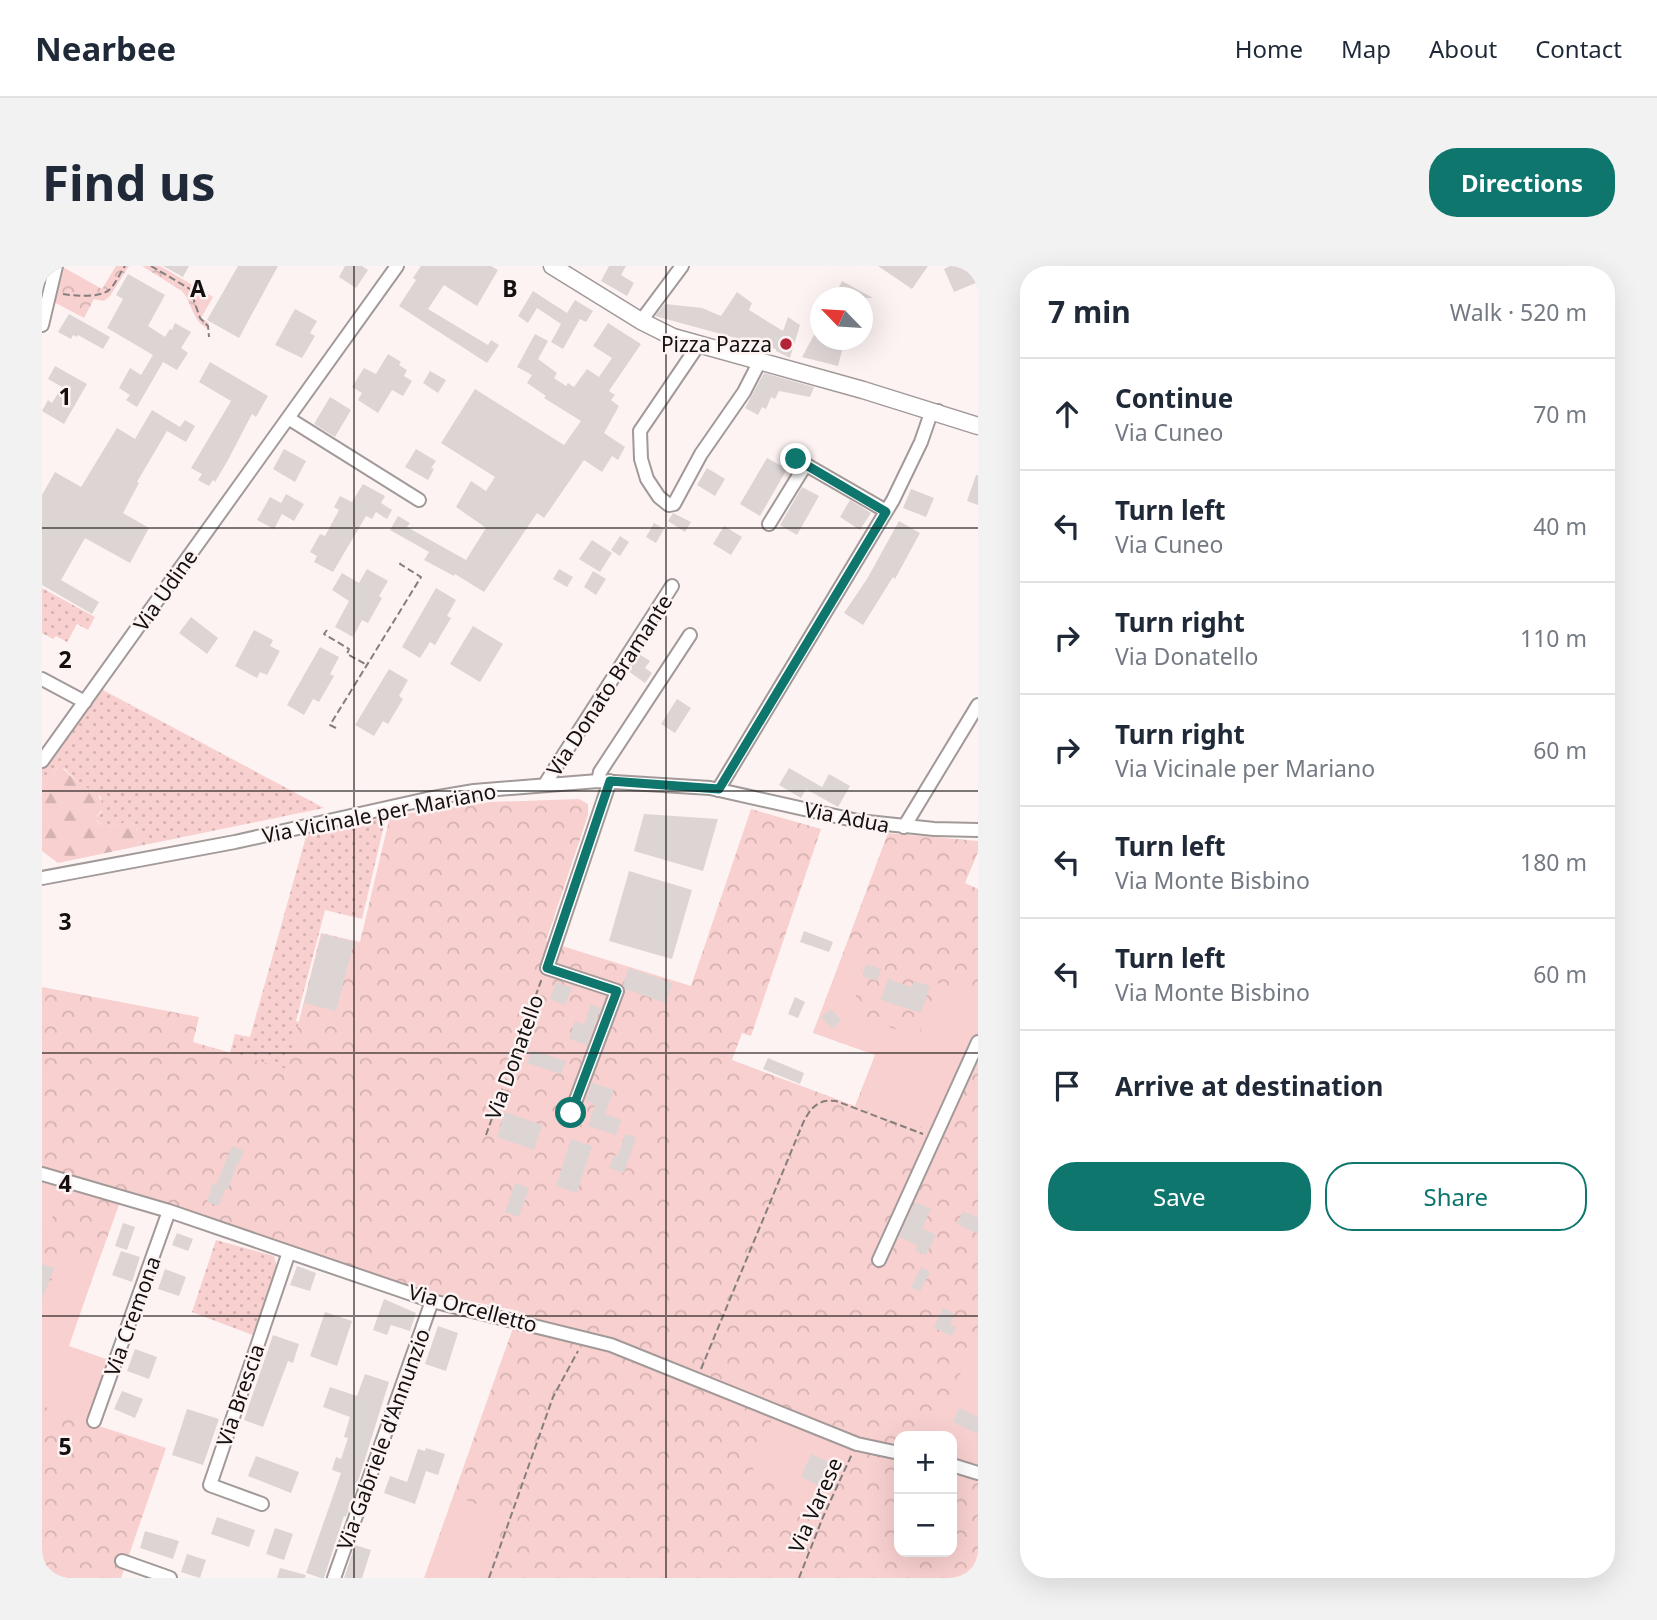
<!DOCTYPE html>
<html lang="en">
<head>
<meta charset="utf-8">
<style>
  :root { --surface:#fff; --page:#f2f2f3; --text:#1f2937; --muted:#747a83; --line:#e0e1e3; --accent:#0f766e }
  body { margin:0; font-family:"Noto Sans",sans-serif; background:var(--page); color:var(--text) }
  .controls { position:absolute; right:21px; bottom:21px; display:grid; overflow:hidden; border-radius:14px; box-shadow:0 7px 28px #0002 }
  .controls button { width:63px; height:63px; display:grid; place-items:center; padding:0; border:0; border-bottom:2px solid var(--line); background:var(--surface); color:var(--text); font:35px sans-serif }
  .compass { position:absolute; left:768px; top:21px; width:63px; height:63px; border-radius:50%; background:var(--surface); box-shadow:0 7px 28px #0002; rotate:295deg }
  .stop { position:absolute; width:21px; height:21px; margin:-16px; border:5px solid #0f766e; border-radius:50%; background:#fff }
  .stop.end { background:#0f766e; border-color:#fff; box-shadow:0 2px 7px #0008 }
  .list { margin:0; padding:0; list-style:none }
  h2 { display:flex; justify-content:space-between; align-items:center; height:91px; margin:0; padding:0 28px; font-size:30px }
  h2 small { font-size:23px; font-weight:400; color:var(--muted) }
  .list li { display:grid; grid-template-columns:46px 1fr auto; gap:21px; align-items:center; box-sizing:border-box; height:112px; padding:0 28px; border-top:2px solid var(--line) }
  .list b { display:block; font-size:26px; white-space:nowrap }
  .list p { margin:0; font-size:23px; white-space:nowrap; color:var(--muted) }
  .list em { font-size:23px; font-style:normal; color:var(--muted) }
  .actions { display:flex; gap:14px; padding:21px 28px }
  .actions a { flex:1; padding:16px 0; border:2px solid var(--accent); border-radius:28px; text-align:center; font-size:24px; color:var(--accent) }
  .actions .main { background:var(--accent); color:#fff }
  .icon { flex:none; width:38px; height:38px; fill:none; stroke:currentColor; stroke-width:2; stroke-linecap:round; stroke-linejoin:round }
  .map { position:relative; flex:none; width:936px; height:1312px; overflow:hidden; border-radius:28px }
  header { display:flex; align-items:center; gap:42px; box-sizing:border-box; height:98px; padding:0 35px; background:var(--surface); border-bottom:2px solid var(--line) }
  header strong { font-size:33px }
  nav { display:flex; gap:38px; margin-inline-start:auto; font-size:24px }
  .intro { display:flex; align-items:center; justify-content:space-between; box-sizing:border-box; height:168px; padding:0 42px }
  h1 { margin:0; font-size:49px }
  .button { padding:18px 32px; border-radius:28px; background:var(--accent); color:#fff; font-size:24px; font-weight:700 }
  main { display:flex; gap:42px; padding:0 42px }
  aside { flex:1; background:var(--surface); border-radius:28px; box-shadow:0 7px 28px #0002 }
  .map>svg:first-child { display:block }
  .grass { fill:url(#grass-dots) }
  .forest { fill:url(#forest-firs) }
  .park { fill:url(#park-crowns); fill-rule:evenodd }
  .garden { fill:#f8d0cf }
  .building { fill:#ddd4d4 }
  .lines { fill:none; stroke-linecap:round; stroke-linejoin:round }
  .minor-casing { stroke:#a29999; stroke-width:16 }
  .secondary-casing { stroke:#a29999; stroke-width:19 }
  .path { stroke:#847e7d; stroke-width:2; stroke-dasharray:7 3.5; stroke-linecap:butt }
  .minor { stroke:#fff; stroke-width:12 }
  .secondary { stroke:#fff; stroke-width:16 }
  .route { stroke:#0f766e; stroke-width:9 }
  .grid { fill:none; stroke:#13100f; stroke-width:2; stroke-opacity:0.55 }
  .poi-dot { fill:#b42235; stroke:#fdf3f3; stroke-width:2.5 }
  .labels { text-anchor:middle; dominant-baseline:central; stroke-width:5; stroke-linejoin:round; paint-order:stroke }
  .poi-label { font-size:21px; fill:#13100f; stroke:#fdf3f3; text-anchor:end }
  .street-label { font-size:21px; fill:#13100f; stroke:#fdf3f3 }
  .grid-label { font-size:23px; text-anchor:middle; font-weight:bold; fill:#13100f; stroke:#fdf3f3; stroke-width:5; stroke-linejoin:round; paint-order:stroke }
</style>
</head>
<body>
<header>
<strong>Nearbee</strong>
<nav><a>Home</a><a>Map</a><a>About</a><a>Contact</a></nav>
</header>
<div class="intro"><h1>Find us</h1><a class="button">Directions</a></div>
<main>
<div class="map">
<svg width="936" height="1312" viewBox="0 0 936 1312">
  <defs>
    <pattern id="grass-dots" width="8" height="8" patternUnits="userSpaceOnUse" patternTransform="scale(1.75)"><rect width="8" height="8" fill="#f8d0cf"/><path d="M2 2h.1M6 6h.1" fill="none" stroke="#d4b2b1" stroke-width="1.8" stroke-linecap="round"/></pattern>
    <pattern id="forest-firs" width="22" height="20" patternUnits="userSpaceOnUse" patternTransform="scale(1.75)"><rect width="22" height="20" fill="#f8d0cf"/><path d="M5 1l3.5 6h-7zM16 11l3.5 6h-7z" fill="#d4b2b1"/></pattern>
    <pattern id="park-crowns" width="20" height="18" patternUnits="userSpaceOnUse" patternTransform="scale(1.75)"><rect width="20" height="18" fill="#f8d0cf"/><path d="M2 6a3 3 0 1 1 6 0M12 15a3 3 0 1 1 6 0" fill="none" stroke="#d4b2b1"/></pattern>
  </defs>
  <rect width="100%" height="100%" fill="#fdf3f3"/>
  <!-- grass -->
  <path class="grass" d="M0,322L53,351L46,364L35,358L25,376L14,370L11,373L0,367Z
    M59,423L282,542L97,580L94,561L88,556L63,562L54,554V551L60,546L59,531L37,517L23,503L15,502L5,519L0,520V503Z
    M344,551L320,653L283,644L254,755L294,767L166,869L193,768L208,771L265,567Z
    M174,974L232,990L235,1000L213,1070L150,1046Z"/>
  <!-- forest -->
  <path class="forest" d="M16,501H19L37,517L56,528L62,542L54,551V554C67,569 72,556 88,556L94,561L97,580L16,597L0,585V520L5,518Z"/>
  <!-- park -->
  <path class="park" d="M19,0L60,23L74,0H87L68,30L62,35L52,33L42,52L10,35Z
    M100,0H118L171,31L159,52L167,57L165,62C150,55 150,36 140,25Z
    M537,533L546,538V549L504,675L649,720L709,543L779,563L709,770L700,767L690,794L813,840L833,789L771,767L846,567L936,575V586L923,617L936,623V1312H382L477,1045L387,1027L82,925L12,1119L53,1135L45,1156L124,1182L79,1312H0V721L157,751L151,776L245,803L279,667L318,676L348,550L448,536ZM857,1170H910V1286H857Z"/>
  <!-- garden -->
  <path class="garden" d="M801,691L822,696L813,721L816,749L876,772L896,717L936,733V760L888,863L814,841L834,789L771,766Z
    M0,916L20,922L0,982Z
    M18,991L53,1004L27,1080L67,1094L44,1155L0,1140V1026L5,1028Z
    M936,1069V1197L910,1190V1170H890Z
    M732,1148L810,1177L781,1238L709,1209Z
    M412,1230L465,1249L441,1312H383Z"/>
  <!-- building -->
  <path class="building" d="M121,0H147L141,11Z
    M196,0H236L197,72L165,54Z
    M303,0H320L326,4L314,22L297,11Z
    M379,0H449L456,4L435,40L402,19L386,43L446,79L449,74L457,79L445,97L357,40L374,14L371,12Z
    M567,0H584L579,9L592,17L585,30L559,15Z
    M836,0H886L870,23Z
    M908,0H936V16L912,26L902,3Z
    M86,8L123,29L106,60L123,71L128,63L130,64L133,57L149,66L139,82L146,87L135,104L121,96L95,141L84,134L88,129L77,122L88,102L99,109L111,89L65,62L81,33L74,29Z
    M800,15L831,32H792Z
    M491,25L525,47L533,34L551,45L544,56L538,53L521,83L509,76L519,58L495,42L486,57L476,50Z
    M695,26L710,37L707,44L741,65L746,51L758,59L748,92L734,85V83L613,50L623,38L660,42L679,50Z
    M253,43L275,55L268,67L273,70L260,92L233,79Z
    M27,48L68,71L61,83L36,69L35,71L31,69L29,73L16,66Z
    M779,56V74L802,77L796,100L760,91Z
    M566,57L599,78L567,125L573,129L569,134L577,140L562,167L583,181L576,194L570,190L560,206L542,194L502,252L495,247L442,326L413,308L412,310L382,294L387,286L348,264L356,250L368,257L365,261L424,294L444,262L414,241L429,215L444,225L453,211L399,177L433,123L522,179L539,155L502,132L504,130L485,117L490,109L475,101L493,68L506,75L496,93L515,107L512,112L524,120L526,117L532,121L545,103L557,111L570,92L551,80Z
    M346,88L359,96L357,99L365,104L362,110L370,115L361,130L350,124L336,147L316,134L320,127L310,121L322,102L334,108Z
    M168,96L226,130L214,151L210,148L186,194L173,216L171,214L167,220L156,214L160,208L149,202L189,135L157,116Z
    M13,100L45,118L22,158L0,145L6,134L10,137L20,121L6,113Z
    M388,105L404,114L396,127L381,117Z
    M722,107L772,121L768,131L737,125L733,133L729,131L724,143L720,141L716,149L703,142Z
    M288,131L309,144L293,171L272,158Z
    M110,144L138,161L143,154L153,160L144,176L125,165L95,216L97,217L81,247L107,262L88,297L43,272L19,314L57,336L50,348L0,319V229L13,206L39,221L75,162L93,173Z
    M242,183L264,195L253,216L231,203Z
    M374,183L394,195L389,202L392,203L386,214L363,201Z
    M725,192L745,203L718,250L698,238Z
    M665,202L683,213L673,230L655,219Z
    M934,209H936V239L925,235Z
    M321,218L343,230L339,237L350,244L345,253L334,246L330,253L324,250L291,306L272,296L275,290L268,286L278,268L283,270L297,244L292,241L298,230L310,236Z
    M760,221L777,230L755,269L738,259Z
    M869,223L892,232L884,251L861,242Z
    M244,228L262,238L252,255L240,248L232,263L215,254L228,231L239,237Z
    M808,234L829,247L818,264L798,251Z
    M631,247L649,256L643,266L626,255Z
    M857,255L878,267L853,313L851,311L821,359L802,347L825,313Z
    M612,257L622,263L614,277L604,271Z
    M682,260L700,271L689,289L671,278Z
    M578,270L587,276L578,290L569,284Z
    M550,274L570,287L558,306L537,293Z
    M325,303L346,315L337,330L340,332L326,357L320,354L311,371L293,361L307,335L290,324L300,307L317,317Z
    M517,303L531,311L525,321L511,313Z
    M551,305L564,313L554,329L542,321Z
    M394,322L414,334L405,350L409,352L393,379L388,376L378,392L360,381Z
    M149,351L176,372L165,388L137,367Z
    M431,360L461,378L438,416L408,398Z
    M212,364L231,374L228,380L238,385L225,409L218,406L215,412L193,400Z
    M278,381L297,391L288,408L292,410L277,436L271,433L262,449L245,439Z
    M597,388L608,395L603,402L610,407L603,417L586,405Z
    M347,403L366,414L357,430L361,433L346,458L341,455L332,470L313,459Z
    M635,433L649,442L633,467L619,458Z
    M747,502L780,521L787,508L808,520L796,541L764,523L759,532L737,519Z
    M602,548L676,553L661,605L592,585Z
    M587,605L650,624L630,693L567,675Z
    M762,665L791,676L787,686L758,676Z
    M280,668L312,676L294,745L262,737Z
    M824,698L839,703L835,715L820,710Z
    M587,702L630,717L624,737L583,723L581,719Z
    M846,713L869,721L872,715L888,720L879,747L839,734Z
    M514,716L530,722L523,739L508,733Z
    M753,731L763,736L756,752L746,748Z
    M549,738L559,742L545,779L527,773L533,755L542,759Z
    M789,743L799,754L790,763L779,751Z
    M490,784L524,795L519,808L485,797Z
    M726,792L762,807L758,818L721,803Z
    M550,817L572,824L563,848L579,854L574,869L546,860L553,838L544,835Z
    M463,846L500,859L492,884L455,871Z
    M583,868L594,871L582,907L567,902L572,889L576,890Z
    M529,873L550,880L535,927L514,920Z
    M190,880L202,884L197,898L195,897L186,924L183,923L177,940L165,936L171,917L174,919Z
    M473,917L487,922L477,951L463,946Z
    M873,936L889,943L880,962L894,969L884,989L873,984L875,979L857,971Z
    M921,945L936,952V968L915,958Z
    M81,957L93,961L85,984L73,980Z
    M135,967L151,973L146,985L130,979Z
    M79,985L98,991L90,1016L70,1009Z
    M0,998L12,1002L1,1031H0Z
    M255,1000L274,1007L268,1025L248,1019Z
    M879,1001L888,1006L878,1026L869,1021Z
    M123,1003L144,1011L137,1030L116,1023Z
    M342,1033L374,1047L368,1065L349,1059L345,1069L331,1064Z
    M901,1042L913,1048L908,1058L914,1061L910,1070L892,1062Z
    M283,1046L310,1055L295,1100L268,1090Z
    M396,1060L416,1067L404,1105L383,1098Z
    M231,1069L257,1078L251,1097L246,1095L221,1161L202,1154Z
    M93,1083L115,1091L107,1113L85,1105Z
    M323,1108L347,1116L313,1225L304,1251L302,1250L282,1312H279L264,1307L299,1207L290,1204L294,1191L299,1193L306,1172L302,1171L308,1151L281,1141L288,1121L315,1130Z
    M80,1125L101,1133L93,1152L72,1143Z
    M917,1142L936,1151V1168L911,1156Z
    M145,1143L177,1153L161,1199L130,1189Z
    M384,1182L403,1188L396,1209L384,1205L373,1238L342,1227L348,1210L365,1216L376,1183L383,1185Z
    M769,1188L790,1198L779,1221L759,1211Z
    M214,1190L257,1206L249,1227L206,1210Z
    M175,1251L213,1264L207,1281L169,1268Z
    M233,1262L251,1268L242,1294L224,1288Z
    M103,1265L137,1275L131,1293L98,1282Z
    M313,1279L329,1284L320,1312H302Z
    M145,1288L164,1294L158,1312L139,1306Z
    M238,1302L264,1309L263,1312H235Z"/>
  <g class="lines">
    <defs>
      <path id="minor" d="M599,55L640,0
        M0,59L14,0
        M657,78L598,165L599,193L605,213L617,231L627,239L632,238L659,188L702,126L718,95
        M246,152L377,234
        M754,193L844,245
        M727,258L764,198
        M0,413L43,436
        M0,495L355,0
        M556,515L558,506L648,369
        M503,518L630,320
        M676,524L851,234L879,176L889,147L896,145
        M862,561L936,439
        M0,612L193,576L385,533L432,525L556,515L668,522L816,555L892,563L936,564
        M529,847L575,725L505,702L568,515
        M0,908L127,945L390,1035L569,1079L815,1178L857,1187
        M837,994L936,776
        M52,1155L127,945
        M910,1199L936,1207
        M220,1238L168,1219L247,986
        M80,1295L128,1312
        M292,1312L390,1035"/>
      <path id="secondary" d="M510,0L599,55L631,71L821,124L936,160"/>
    </defs>
    <!-- minor casing -->
    <use href="#minor" class="minor-casing"/>
    <!-- secondary casing -->
    <use href="#secondary" class="secondary-casing"/>
    <!-- path -->
    <path class="path" d="M109,0L148,23L158,52L166,60L167,71
      M21,28C32,30 58,32 67,24C73,19 78,7 83,0
      M285,364L282,368L307,383L305,388L325,399
      M294,462L288,459L379,311L358,298L361,294
      M444,869L500,712
      M659,1103L761,857C769,841 776,833 794,835L881,868
      M447,1312L511,1131L536,1085
      M757,1312L781,1251L810,1188"/>
    <!-- minor -->
    <use href="#minor" class="minor"/>
    <!-- secondary -->
    <use href="#secondary" class="secondary"/>
  </g>
  <g class="lines">
    <!-- route -->
    <path class="route" d="M529,847L575,725L505,702L568,515L677,523L844,246L754,193"/>
  </g>
  <!-- grid -->
  <path class="grid" d="M312,0V1312M624,0V1312M0,262H936M0,525H936M0,787H936M0,1050H936"/>
  <!-- markers -->
  <circle class="poi-dot" cx="744" cy="78" r="7"/>
  <g class="labels">
    <!-- poi labels -->
    <g class="poi-label">
      <text x="730" y="78">Pizza Pazza</text>
    </g>
    <!-- street labels -->
    <g class="street-label">
      <text transform="translate(123 324) rotate(-55)">Via Udine</text>
      <text transform="translate(567 419) rotate(-57)">Via Donato Bramante</text>
      <text transform="translate(337 547) rotate(-11)">Via Vicinale per Mariano</text>
      <text transform="translate(805 551) rotate(11)">Via Adua</text>
      <text transform="translate(472 791) rotate(-70)">Via Donatello</text>
      <text transform="translate(431 1042) rotate(15)">Via Orcelletto</text>
      <text transform="translate(90 1050) rotate(-70)">Via Cremona</text>
      <text transform="translate(198 1129) rotate(-71)">Via Brescia</text>
      <text transform="translate(341 1173) rotate(-70)">Via Gabriele d'Annunzio</text>
      <text transform="translate(773 1239) rotate(-66)">Via Varese</text>
    </g>
  </g>
  <g class="grid-label">
    <text x="156" y="31">A</text>
    <text x="468" y="31">B</text>
    <text x="23" y="139">1</text>
    <text x="23" y="402">2</text>
    <text x="23" y="664">3</text>
    <text x="23" y="926">4</text>
    <text x="23" y="1189">5</text>
  </g>
</svg>
<div class="controls">
<button>+</button>
<button>−</button>
</div>
<svg class="compass" viewBox="-18 -18 36 36"><path d="M0-13l5 13h-10z" fill="#e53935"/><path d="M0 13l5-13h-10z" fill="#747a83"/></svg>
<div class="stop" style="left:529px;top:847px"></div>
<div class="stop end" style="left:754px;top:193px"></div>
</div>
<aside>
<h2>7 min<small>Walk · 520 m</small></h2>
<ul class="list">
<li><svg class="icon" aria-label="ahead" viewBox="0 0 24 24"><path d="M12 20V5M6 11l6-6 6 6"/></svg><div><b>Continue</b><p>Via Cuneo</p></div><em>70 m</em></li>
<li><svg class="icon" aria-label="left" viewBox="0 0 24 24"><path d="M17 20v-9H6M10 6l-5 5 5 5"/></svg><div><b>Turn left</b><p>Via Cuneo</p></div><em>40 m</em></li>
<li><svg class="icon" aria-label="right" viewBox="0 0 24 24"><path d="M7 20v-9h11M14 6l5 5-5 5"/></svg><div><b>Turn right</b><p>Via Donatello</p></div><em>110 m</em></li>
<li><svg class="icon" aria-label="right" viewBox="0 0 24 24"><path d="M7 20v-9h11M14 6l5 5-5 5"/></svg><div><b>Turn right</b><p>Via Vicinale per Mariano</p></div><em>60 m</em></li>
<li><svg class="icon" aria-label="left" viewBox="0 0 24 24"><path d="M17 20v-9H6M10 6l-5 5 5 5"/></svg><div><b>Turn left</b><p>Via Monte Bisbino</p></div><em>180 m</em></li>
<li><svg class="icon" aria-label="left" viewBox="0 0 24 24"><path d="M17 20v-9H6M10 6l-5 5 5 5"/></svg><div><b>Turn left</b><p>Via Monte Bisbino</p></div><em>60 m</em></li>
<li><svg class="icon" aria-label="arrive" viewBox="0 0 24 24"><path d="M6 21V4h12l-3 4 3 4H6"/></svg><div><b>Arrive at destination</b></div></li>
</ul>
<div class="actions"><a class="main">Save</a><a>Share</a></div>
</aside>
</main>
</body>
</html>
